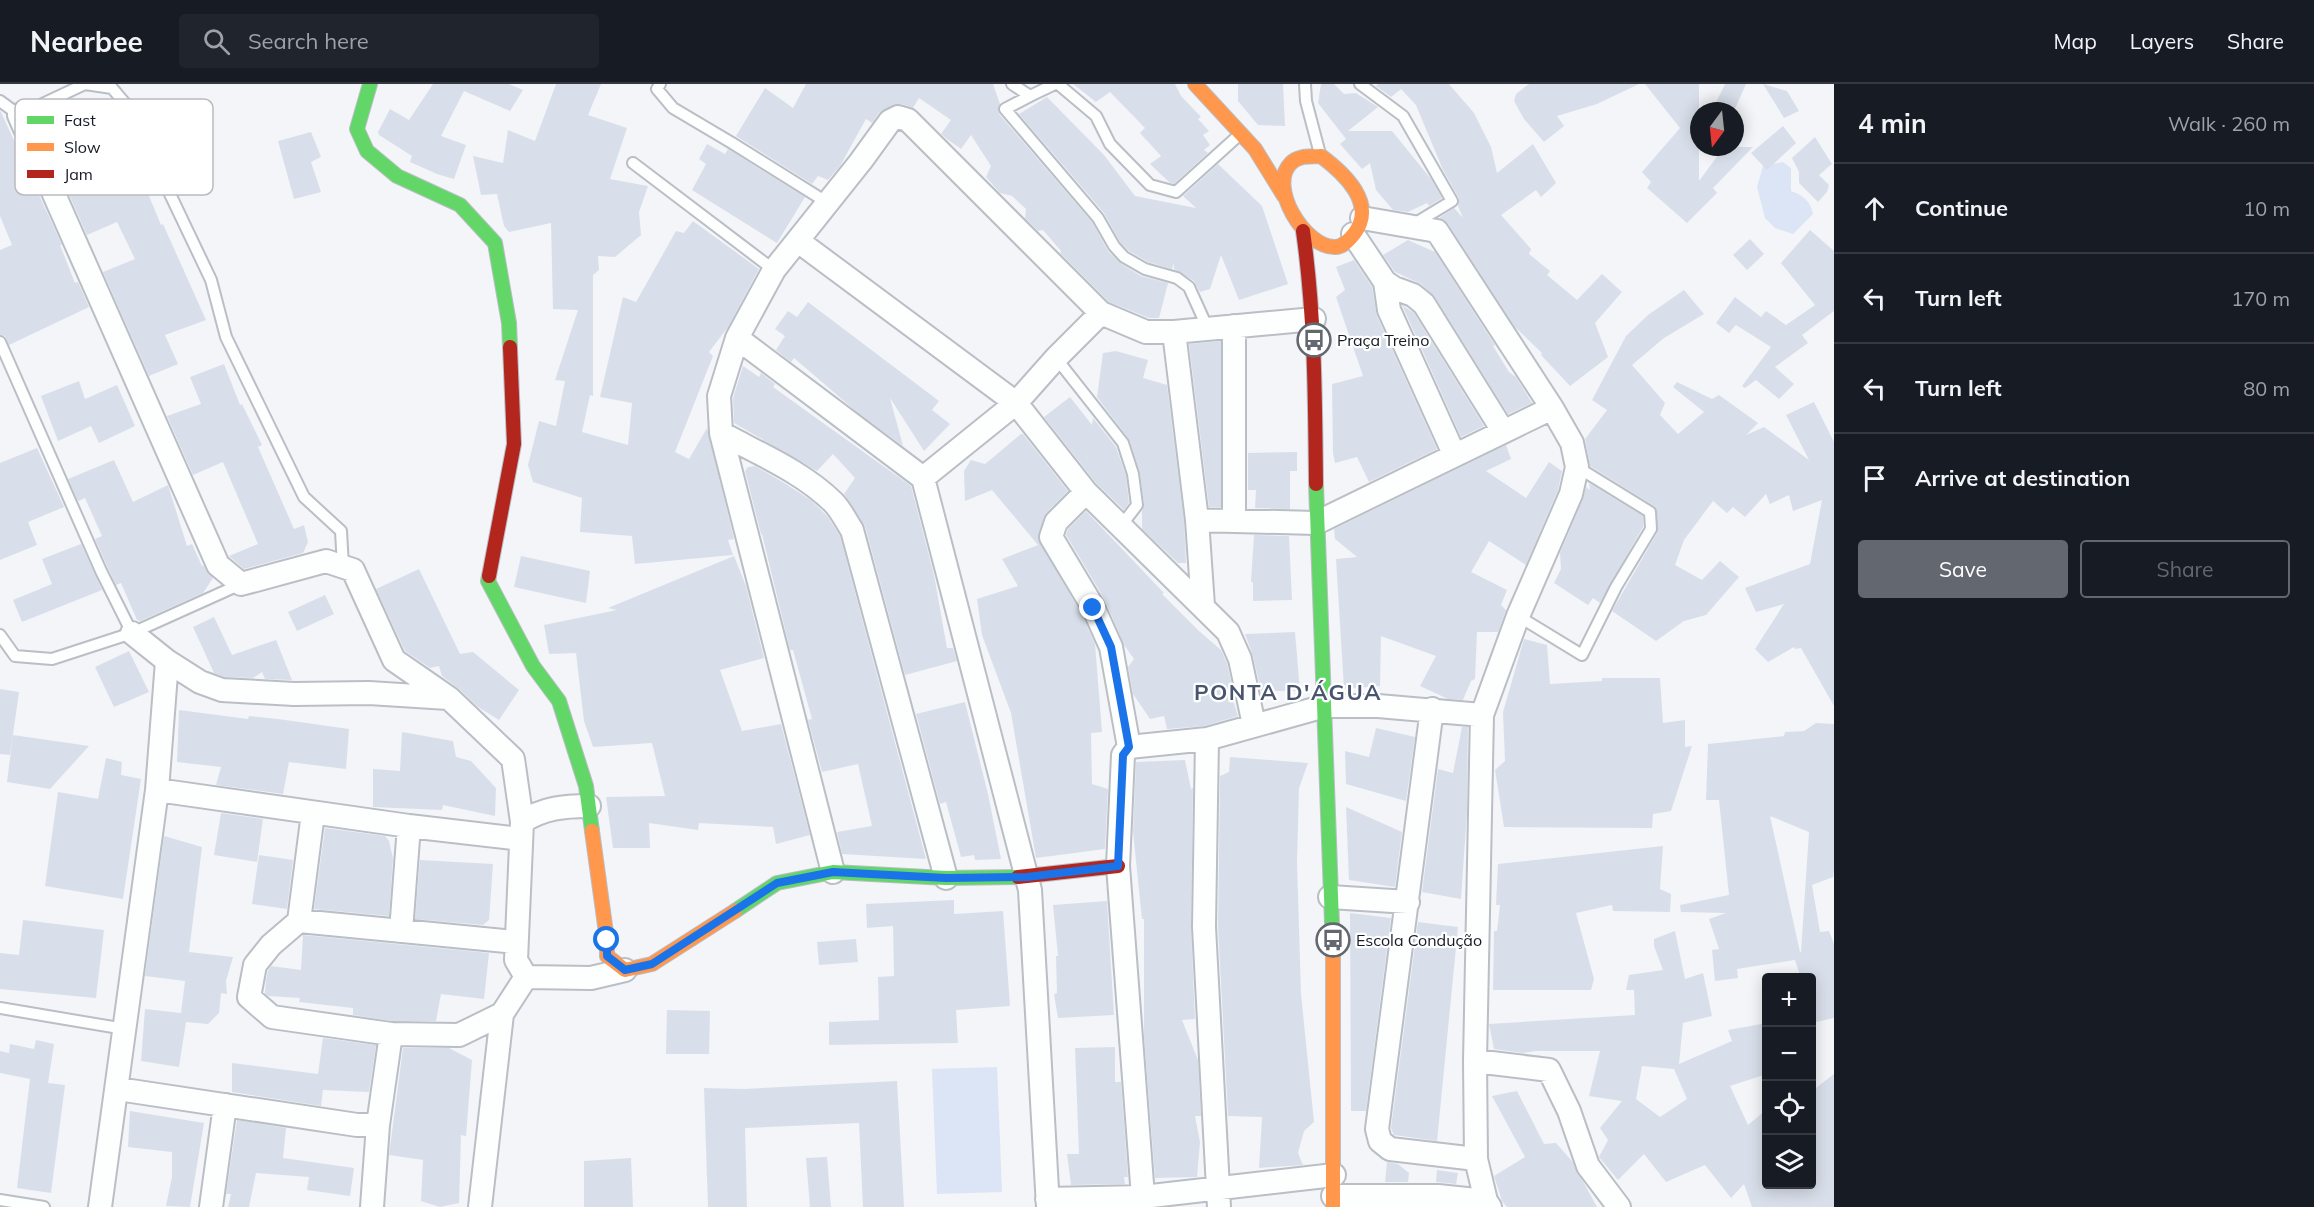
<!DOCTYPE html>
<html lang="en">
<head>
<meta charset="utf-8">
<style>
  :root { --surface:#171b24; --page:#20242c; --text:#f1f3f6; --muted:#9ea1a6; --line:#363941; --accent:#63676f }
  body { margin:0; font-family:Mulish,sans-serif; background:var(--page); color:var(--text) }
  .controls { position:absolute; right:18px; bottom:18px; display:grid; overflow:hidden; border-radius:6px; box-shadow:0 3px 15px #0003 }
  .controls button { width:54px; height:54px; display:grid; place-items:center; padding:0; border:0; border-bottom:2px solid var(--line); background:var(--surface); color:var(--text); font:30px sans-serif }
  .compass { position:absolute; left:1690px; top:18px; width:54px; height:54px; border-radius:50%; background:var(--surface); box-shadow:0 3px 15px #0003; rotate:195deg }
  .stop { position:absolute; width:18px; height:18px; margin:-14px; border:4px solid #1a73e8; border-radius:50%; background:#fff }
  .stop.end { background:#1a73e8; border-color:#fff; box-shadow:0 2px 6px #0008 }
  .list { margin:0; padding:0; list-style:none }
  h2 { display:flex; justify-content:space-between; align-items:center; height:78px; margin:0; padding:0 24px; font-size:26px }
  h2 small { font-size:20px; font-weight:400; color:var(--muted) }
  .list li { display:grid; grid-template-columns:39px 1fr auto; gap:18px; align-items:center; box-sizing:border-box; height:90px; padding:0 24px; border-top:2px solid var(--line) }
  .list b { display:block; font-size:22px; white-space:nowrap }
  .list em { font-size:20px; font-style:normal; color:var(--muted) }
  .actions { display:flex; gap:12px; padding:18px 24px }
  .actions a { flex:1; padding:14px 0; border:2px solid var(--accent); border-radius:6px; text-align:center; font-size:21px; color:var(--accent) }
  .actions .main { background:var(--accent); color:#fff }
  .icon { flex:none; width:33px; height:33px; fill:none; stroke:currentColor; stroke-width:2; stroke-linecap:round; stroke-linejoin:round }
  .map { position:relative; flex:none; width:1834px; height:1123px; overflow:hidden }
  header { display:flex; align-items:center; gap:36px; box-sizing:border-box; height:84px; padding:0 30px; background:var(--surface); border-bottom:2px solid var(--line) }
  header strong { font-size:28px }
  nav { display:flex; gap:33px; margin-inline-start:auto; font-size:21px }
  .search { width:420px; height:54px; background:var(--page); display:flex; align-items:center; gap:15px; box-sizing:border-box; padding:0 21px; border-radius:6px; color:var(--muted); font-size:22px }
  main { display:flex }
  aside { flex:1; background:var(--surface) }
  .map>svg:first-child { display:block }
  .green { fill:#dce5f6 }
  .building { fill:#d9dfea; fill-rule:evenodd }
  .lines { fill:none; stroke-linecap:round; stroke-linejoin:round }
  .lane-casing { stroke:#babec5; stroke-width:14 }
  .street-casing { stroke:#babec5; stroke-width:26 }
  .fast-casing { stroke:#babec5; stroke-width:16 }
  .slow-casing { stroke:#babec5; stroke-width:16 }
  .jam-casing { stroke:#babec5; stroke-width:16 }
  .lane { stroke:#fdfefe; stroke-width:10 }
  .street { stroke:#fdfefe; stroke-width:22 }
  .fast { stroke:#63d668; stroke-width:14 }
  .slow { stroke:#ff974d; stroke-width:14 }
  .jam { stroke:#b3261e; stroke-width:14 }
  .route { stroke:#1a73e8; stroke-width:8 }
  .labels { text-anchor:middle; dominant-baseline:central; stroke-width:4.5; stroke-linejoin:round; paint-order:stroke }
  .poi-label { font-size:16px; fill:#151a25; stroke:#fff; text-anchor:start }
  .district-label { font-size:22px; font-weight:bold; letter-spacing:1.5px; fill:#49556f; stroke:#fff }
  .key { fill:#fff; stroke:#b9babe; stroke-width:1.5 }
  .key-label { font-size:16px; fill:#151a25 }
</style>
</head>
<body>
<header>
<strong>Nearbee</strong>
<div class="search"><svg class="icon" aria-label="search" viewBox="0 0 24 24"><circle cx="10" cy="10" r="6"/><path d="M15 15l6 6"/></svg>Search here</div>
<nav><a>Map</a><a>Layers</a><a>Share</a></nav>
</header>
<main>
<div class="map">
<svg width="1834" height="1123" viewBox="0 0 1834 1123">
  <rect width="100%" height="100%" fill="#f3f5f8"/>
  <!-- green -->
  <path class="green" d="M1783,78L1791,84V107C1803,111 1811,118 1813,130L1793,150L1775,144L1765,134L1757,103L1763,82Z
    M997,983L1002,1108L937,1110L932,985Z"/>
  <!-- building -->
  <path class="building" d="M433,0H509L523,6L510,27L464,7L441,52L466,61L454,95L437,90L410,78L412,72L379,51L378,48L390,25L409,36Z
    M556,0H601L588,31L627,44L610,95L648,102L639,128L641,151L615,173L598,172L599,186L593,191V312L590,311L582,348L628,361L632,319L600,313L623,213L636,218L676,147L684,149L693,137L759,185L728,243L709,268L713,272L675,368L689,375L707,344L734,455L728,456L733,471L635,480L632,452L580,448L582,414L533,398L528,381L539,337L556,342L565,297L555,296L578,226L553,225L551,139L509,148L504,142L497,110L481,111L473,72L503,79L508,46L535,57Z
    M806,0H993L1000,20L998,25L999,30L1092,138L1108,167L1120,179L1141,192L1168,199L1159,234H1149L1109,218L1060,169L1061,167L1043,146L1038,147L1025,134L1026,125L1012,112L1000,109L986,93L991,82L971,51L961,65L947,55L941,50L951,36L919,14L913,24L902,20L893,21L879,29L872,39L866,35L840,82L828,96L818,92L812,100L736,52L765,4L793,24Z
    M1073,0H1175L1181,12L1201,33L1198,35L1209,47L1203,51L1210,61L1204,66L1208,69L1174,100L1169,98L1150,80L1161,72L1140,49L1145,44L1110,8L1096,18Z
    M1238,0H1283L1285,42L1258,41L1238,17Z
    M1321,0H1334L1344,10L1356,9L1378,23L1348,47H1392L1431,95L1442,114L1429,122L1427,119L1408,128L1393,126L1376,106L1370,79L1362,85L1340,60L1346,55L1318,19Z
    M1378,0H1449L1474,29L1491,63L1497,89L1533,60L1556,99L1541,113L1536,106L1501,131L1531,165L1529,170L1550,187L1547,191L1577,216L1602,190L1622,208L1595,239L1608,273L1570,302L1541,271L1542,269L1515,243L1448,140L1439,134L1454,124L1463,134L1458,122L1459,114L1443,86L1416,21L1401,5L1391,13L1376,2Z
    M1529,0H1639L1597,20L1557,32L1564,42L1544,58L1524,35L1514,17L1516,10Z
    M1645,0H1699V97L1724,63H1753L1713,104L1717,109L1687,139L1647,104L1651,98L1642,88L1680,44Z
    M1725,0H1746L1734,27H1712Z
    M1763,0L1787,7L1799,27L1784,34Z
    M1047,13L1104,71L1135,112L1196,124L1183,112L1218,80L1262,122L1288,200L1239,216L1221,171L1210,205L1200,208L1194,197L1174,185V179L1172,185L1148,178L1129,167L1120,158L1104,129L1019,30Z
    M100,15L111,25L139,96L142,95L161,141L163,140L206,236L165,251L178,280L149,292L103,188L135,175L117,138L87,151L39,43L46,35L88,17Z
    M0,26L62,161H60L75,199L78,198L89,223L9,261L5,252L0,251V166L12,161L0,132Z
    M1783,42L1796,59L1767,86L1751,69Z
    M311,48L321,73L311,78L321,108L294,115L278,57Z
    M1815,53L1832,80L1819,91L1829,101L1827,108L1818,118L1799,99V88L1792,74Z
    M707,60L725,70L728,65L805,113L777,159L692,106L706,80L699,75Z
    M1810,146L1834,167V227L1802,251L1808,259L1775,283L1794,300L1779,315L1756,296L1745,304L1742,302L1771,263L1736,241L1729,249L1716,239L1735,213L1761,233L1766,227L1786,241L1815,221L1781,179Z
    M1750,155L1764,170L1747,186L1733,171Z
    M1408,156L1435,168L1495,261L1493,262L1509,288L1516,293L1532,319L1508,330L1435,213L1421,200L1395,188L1383,171Z
    M1354,176L1372,203L1377,232L1437,365L1369,398L1357,373L1335,379L1333,369L1332,300L1363,292L1336,213L1345,206L1336,183Z
    M1684,206L1704,230L1664,254L1632,281L1665,319L1660,331L1678,350L1704,328L1673,303L1677,298L1712,315L1719,311L1758,339L1746,351L1764,343L1809,376L1786,331L1814,318L1834,358V622L1801,564L1795,565L1794,563L1768,578L1755,565L1784,520L1756,528L1745,504L1810,480L1822,416L1793,427L1789,411L1770,420L1766,410L1745,433L1733,423L1727,429L1713,417L1684,456L1675,481L1702,496L1720,477L1739,493L1706,531L1684,537L1656,557L1612,527L1657,449V428L1654,422L1590,382L1585,355L1607,326L1592,316L1626,252L1648,231Z
    M808,218L939,317L932,326L950,340L924,367L890,314L903,362L858,329L794,274L791,278L776,266L785,252L775,245L788,227L797,233Z
    M1402,221L1414,229L1484,342L1461,353Z
    M1221,257V423H1209L1189,260Z
    M1116,267L1148,276L1143,294L1167,301L1184,437L1186,479H1178L1142,445V427L1144,420L1140,389L1130,357L1097,313L1103,269Z
    M224,280L240,321L242,320L262,361L258,363L294,445L304,441L308,458L303,469L244,485L229,472L258,460L223,378L193,391L167,332L201,320L190,293Z
    M743,282L759,293L761,289L775,300L773,303L911,402L934,491L947,564H953L957,577L905,591L865,442L844,410L855,394L833,370L817,387L734,339L733,314Z
    M79,297L85,315L117,301L135,342L99,359L91,342L58,357L41,312Z
    M1070,313L1092,341L1093,334L1116,363L1126,392L1129,419L1124,426L1096,399L1044,333Z
    M1021,350H1023L1068,407L1046,429L1038,455L1081,529L1095,560L1102,648L1091,649L1092,700L1108,705L1105,765L1036,774L1011,629L982,551L977,515L1018,502L1002,475L1038,461L992,406L965,417L964,387L971,376L985,380Z
    M1506,361L1511,375L1486,387L1526,414L1549,378L1562,387L1558,406L1526,481L1489,457L1471,488L1507,506L1501,521L1506,526L1498,548H1477L1475,595L1471,597L1463,616L1448,615L1420,602L1436,572L1381,552L1380,602L1344,605L1336,475L1357,473L1335,455L1334,445Z
    M37,364L64,423L28,438L37,461L0,476V379Z
    M1297,368V387H1290V425L1255,424L1256,406H1248V369Z
    M114,376L133,418L168,401L187,462L192,460L202,482L203,481L213,494L203,509L140,537L137,536L121,499L116,501L108,484L95,455L102,452L85,414L78,417L68,395Z
    M755,382L786,400L812,417L828,433L840,452L926,775L842,770L837,748L872,742L858,680L822,688L808,636L812,635L793,566H790L762,450H761L745,387L748,383Z
    M1589,399L1643,432V443L1600,519L1593,514L1588,521L1554,499L1561,485L1560,469L1583,415L1586,403L1590,406Z
    M1086,427L1164,509L1162,510L1199,547L1221,566L1227,579L1233,607H1230L1238,632L1204,642L1167,645L1164,632L1150,635L1133,610L1128,583L1134,575L1124,561L1105,516L1066,451L1068,445Z
    M1254,451L1289,452L1292,516L1253,517V498H1251Z
    M81,460L102,506L22,538L13,516L52,500L42,475Z
    M521,472L590,487L586,519L514,503Z
    M734,472L746,502L764,574L720,586L742,647L781,640L810,751L776,760L773,743L699,739L698,746L649,739L650,764H613L606,713L665,712L652,659L593,663L584,637L576,569L549,570L544,541L617,526L608,524Z
    M419,485L460,570L473,568L519,606L499,636L478,623L458,604L442,592L439,582L430,584L405,567L376,505Z
    M325,511L334,530L297,547L288,528Z
    M214,533L232,571L276,556L292,596L265,595L262,588L253,594L225,593L214,589L193,543Z
    M1295,548L1300,607H1261L1253,572L1245,550Z
    M1524,555L1547,561L1550,600L1602,597V594H1660L1663,639L1685,636V663L1692,662L1671,727L1653,730L1652,744L1504,743L1495,686L1505,677L1503,628Z
    M129,567L149,608L114,623L95,583Z
    M0,605L19,608L10,671L0,670Z
    M965,618L988,710L1001,775L975,776L974,771L961,773L946,718L940,720L916,630Z
    M179,626L248,635L249,632L278,635L349,645L346,685L289,678L283,710L216,701L221,683L177,678Z
    M1816,639L1834,640V786L1833,793L1812,801L1820,848L1829,847L1834,860V934L1812,939V894H1801L1795,876L1737,885L1738,894L1715,897L1712,866L1719,865L1709,835L1726,829L1681,828L1680,821L1729,811L1719,716H1706L1708,660L1784,652L1785,648L1804,647ZM1770,732L1809,748L1801,868H1800Z
    M1462,643H1468L1467,728L1461,815L1422,808L1438,685L1453,689Z
    M1376,644L1415,653L1406,717L1346,700L1345,667L1369,673Z
    M402,648L453,657L456,673L471,677L496,704L495,732L443,721L442,726L373,723V685L400,687Z
    M13,651L89,662L50,705L7,698Z
    M1230,673L1308,679L1299,704L1297,778L1301,910L1314,1038L1304,1047L1298,1069L1303,1081L1259,1084L1262,1033L1228,1032L1218,843L1220,692L1229,688Z
    M106,674L122,678L121,691L141,695L123,815L45,802L58,708L98,715Z
    M1185,676L1191,705L1193,704L1191,843L1195,935L1182,936L1198,976L1201,1032H1195L1200,1058L1197,1093L1155,1094L1144,952V835H1142L1133,748L1136,678Z
    M1346,723L1402,748L1395,803L1349,796Z
    M221,729L263,735L257,778L214,771Z
    M325,744L385,752L389,757L393,774L389,832L314,825Z
    M164,752L202,763L189,868L233,873L226,897L227,910L221,909L219,929L208,940L186,938L179,983L141,977L145,925L181,929L185,897L145,892Z
    M1663,762L1660,805L1671,810L1670,828L1613,827L1612,821L1576,829L1594,895L1591,906H1493L1494,847H1497L1500,821H1496L1498,780Z
    M259,771L293,776L287,825L252,820Z
    M420,776L493,780L489,836L483,841L415,835Z
    M954,816V830L1003,827L1010,922L956,926L958,959L829,961V938L879,936L878,893L894,892L893,842L867,844L866,820Z
    M1107,817L1114,931L1058,934L1054,910L1057,909L1056,872H1058L1053,821Z
    M1350,829L1391,834L1366,1027H1351Z
    M23,836L104,846L96,914L0,905V869L19,871Z
    M1418,838L1458,843L1437,1057L1394,1051L1391,1044Z
    M1675,847L1685,895L1703,889L1712,932L1683,939L1679,980L1732,957L1728,946L1767,939V990L1730,1002L1748,1041L1767,1025V1101H1812V1007L1834,990V1123H1752L1744,1100L1731,1114L1705,1081L1666,1098L1644,1070L1618,1096L1599,1073L1608,1056L1600,1044L1622,1017L1589,1012L1600,967H1536L1523,969L1494,965L1489,940L1635,931L1634,906H1626L1629,891L1663,886L1654,862V855ZM1642,982L1674,985L1687,1015L1660,1033L1636,1015Z
    M303,851L489,869L484,915L441,910L436,937H392L353,931V924L299,918L300,914L268,912L265,909L266,896L268,887L271,882L301,886Z
    M856,855L858,878L819,881L817,858Z
    M667,926L710,927L709,970H666Z
    M323,954L376,961L369,1008L323,1006L321,1022L232,1008V979L318,990Z
    M36,956L54,960L48,999L65,1001L51,1109L17,1104L30,995L0,989V967L9,969L10,960L34,965Z
    M1115,963V998H1121L1128,1093H1124L1125,1100L1071,1101L1067,1070H1079L1075,964Z
    M403,964H449L472,976L466,1052L461,1051L459,1119L440,1123L421,1117L423,1076L389,1071Z
    M897,997L904,1123H863L859,1039L745,1044L747,1123H708L704,1004L744,1005Z
    M1517,1007L1544,1060L1556,1059L1572,1077L1597,1123H1507L1502,1117L1494,1092L1525,1073L1492,1012Z
    M130,1027L204,1039L190,1123L166,1122L172,1093V1068L128,1063Z
    M237,1036L286,1044L283,1074L354,1084L350,1112L307,1106L309,1093L256,1089L249,1123H228L231,1110H226Z
    M827,1073L831,1123H810L806,1074Z
    M631,1074L633,1123H584V1077Z
    M1387,1078L1398,1080L1409,1089L1408,1098H1385Z
    M1437,1086L1458,1089L1456,1100L1436,1098Z"/>
  <g class="lines">
    <defs>
      <path id="lane" d="M660,0L657,5L673,24L732,59L828,119
        M1012,0L1030,12L1055,0
        M1058,0L1096,32L1110,60L1150,101L1176,108L1238,52
        M1305,0L1306,17L1320,70
        M1360,0L1403,32L1452,117L1414,140
        M1030,12L1005,25L1098,134L1114,162L1124,173L1145,185L1177,194L1189,203L1208,245
        M0,17L19,31L85,0L112,4L129,24L211,196L226,253L304,413L341,447L343,483
        M633,79L774,186
        M0,258L101,487L132,549
        M1056,274L1123,359L1133,390L1137,421L1121,442
        M1518,532L1582,571L1616,503L1651,445L1650,428L1577,383
        M0,551L15,572L52,575L132,549L241,500
        M0,924L125,945
        M0,1116L44,1123"/>
      <path id="street" d="M19,31L218,481L241,500L326,477L353,486L394,576L449,614L513,675L522,738L516,876L526,893L591,894L625,886
        M1362,134L1437,147L1552,324L1572,359L1577,383L1571,410L1518,532L1482,631L1475,977L1476,1075L1486,1117
        M1353,150L1385,198L1394,204L1413,211L1424,220L1503,347
        M798,157L1016,319L1086,408L1228,548L1240,575L1254,641
        M1385,198L1389,226L1454,370
        M1234,242V437
        M1174,248L1197,436L1203,522
        M737,254L923,394L1030,806L1048,1123
        M721,349C759,370 801,387 833,418C841,426 846,437 852,446L946,794
        M923,394L1016,319L1056,274L1101,229
        M1086,408L1056,438L1051,453L1093,523L1111,563L1129,663
        M1197,436L1316,439L1552,324
        M132,549L167,577L200,598L222,606L294,610L369,609L448,614
        M1432,625L1377,1045L1380,1057L1390,1065L1476,1075
        M1207,655L1204,843L1219,1123
        M157,706L167,577
        M313,729L299,837L271,861L255,881L249,913L272,933L391,950
        M522,738C543,724 564,722 589,722
        M833,788L721,349L719,312L737,254L774,186L861,77L890,37L898,33L908,36L1101,229L1146,248H1174L1314,235
        M1330,813L1408,818
        M299,837L515,858
        M401,847L409,742
        M1475,977L1549,986L1569,1027L1588,1082L1619,1123
        M118,1005L357,1041H378L391,950L459,951L502,930L526,893
        M1333,1112H1438L1486,1117L1490,1123
        M1047,1115L1143,1113L1118,782L1123,671L1129,663L1207,655L1325,622H1378L1482,631
        M100,1123L157,706L409,742L521,755
        M211,1123L225,1021
        M372,1123L378,1041
        M480,1123L502,930
        M1143,1123V1113L1334,1091"/>
      <path id="fast" d="M370,0L357,45L367,67L397,92L460,121L495,159L509,239L510,263
        M1316,400L1333,867
        M489,492L488,497L533,582L559,617L586,702L592,747
        M735,827L777,799L833,788L946,794L1018,793"/>
      <path id="slow" d="M1195,0L1255,65L1284,112
        M1321,72C1345,90 1377,120 1354,150C1349,156 1343,163 1335,163C1305,164 1267,102 1291,79C1299,71 1310,73 1321,72Z
        M592,747L607,856V872L625,886L652,880L735,827
        M1333,867V1123"/>
      <path id="jam" d="M1303,147C1315,231 1315,315 1316,400
        M489,492L514,360L510,263
        M1018,793L1118,782"/>
    </defs>
    <!-- lane casing -->
    <use href="#lane" class="lane-casing"/>
    <!-- street casing -->
    <use href="#street" class="street-casing"/>
    <!-- fast casing -->
    <use href="#fast" class="fast-casing"/>
    <!-- slow casing -->
    <use href="#slow" class="slow-casing"/>
    <!-- jam casing -->
    <use href="#jam" class="jam-casing"/>
    <!-- lane -->
    <use href="#lane" class="lane"/>
    <!-- street -->
    <use href="#street" class="street"/>
    <!-- fast -->
    <use href="#fast" class="fast"/>
    <!-- slow -->
    <use href="#slow" class="slow"/>
    <!-- jam -->
    <use href="#jam" class="jam"/>
  </g>
  <g class="lines">
    <!-- route -->
    <path class="route" d="M607,856V872L625,886L652,880L777,799L833,788L946,794L1027,793L1118,782L1123,671L1129,663L1111,563L1093,524"/>
  </g>
  <!-- icons -->
  <defs>
    <symbol id="bus-ring" viewBox="-11 -11 22 22"><circle r="9.5" fill="#fff" stroke="#63676f" stroke-width="1.5"/><path d="M-5-6H5V4H4V6H2V4H-2V6H-4V4H-5ZM-3.5-4V0h7V-4ZM-3.5 1.2v1.5H-2V1.2ZM2 1.2v1.5H3.5V1.2Z" fill="#63676f"/></symbol>
  </defs>
  <g fill-rule="evenodd">
    <use href="#bus-ring" x="1295" y="237" width="38" height="38"/>
    <use href="#bus-ring" x="1314" y="837" width="38" height="38"/>
  </g>
  <g class="labels">
    <!-- poi labels -->
    <g class="poi-label">
      <text x="1337" y="256">Praça Treino</text>
      <text x="1356" y="856">Escola Condução</text>
    </g>
    <!-- district labels -->
    <g class="district-label">
      <text x="1288" y="608">PONTA D'ÁGUA</text>
    </g>
  </g>
  <!-- legend -->
  <rect x="15" y="15" width="198" height="96" rx="9" class="key"/>
  <rect x="27" y="32" width="27" height="8" fill="#63d668"/>
  <rect x="27" y="59" width="27" height="8" fill="#ff974d"/>
  <rect x="27" y="86" width="27" height="8" fill="#b3261e"/>
  <g class="key-label">
    <text x="64" y="42">Fast</text>
    <text x="64" y="69">Slow</text>
    <text x="64" y="96">Jam</text>
  </g>
</svg>
<div class="controls">
<button>+</button>
<button>−</button>
<button><svg class="icon" aria-label="locate" viewBox="0 0 24 24"><circle cx="12" cy="12" r="6"/><path d="M12 2v4M12 18v4M2 12h4M18 12h4"/></svg></button>
<button><svg class="icon" aria-label="layers" viewBox="0 0 24 24"><path d="M12 4l9 5-9 5-9-5zM3 14l9 5 9-5"/></svg></button>
</div>
<svg class="compass" viewBox="-18 -18 36 36"><path d="M0-13l5 13h-10z" fill="#e53935"/><path d="M0 13l5-13h-10z" fill="#9ea1a6"/></svg>
<div class="stop" style="left:607px;top:856px"></div>
<div class="stop end" style="left:1093px;top:524px"></div>
</div>
<aside>
<h2>4 min<small>Walk · 260 m</small></h2>
<ul class="list">
<li><svg class="icon" aria-label="ahead" viewBox="0 0 24 24"><path d="M12 20V5M6 11l6-6 6 6"/></svg><div><b>Continue</b></div><em>10 m</em></li>
<li><svg class="icon" aria-label="left" viewBox="0 0 24 24"><path d="M17 20v-9H6M10 6l-5 5 5 5"/></svg><div><b>Turn left</b></div><em>170 m</em></li>
<li><svg class="icon" aria-label="left" viewBox="0 0 24 24"><path d="M17 20v-9H6M10 6l-5 5 5 5"/></svg><div><b>Turn left</b></div><em>80 m</em></li>
<li><svg class="icon" aria-label="arrive" viewBox="0 0 24 24"><path d="M6 21V4h12l-3 4 3 4H6"/></svg><div><b>Arrive at destination</b></div></li>
</ul>
<div class="actions"><a class="main">Save</a><a>Share</a></div>
</aside>
</main>
</body>
</html>
